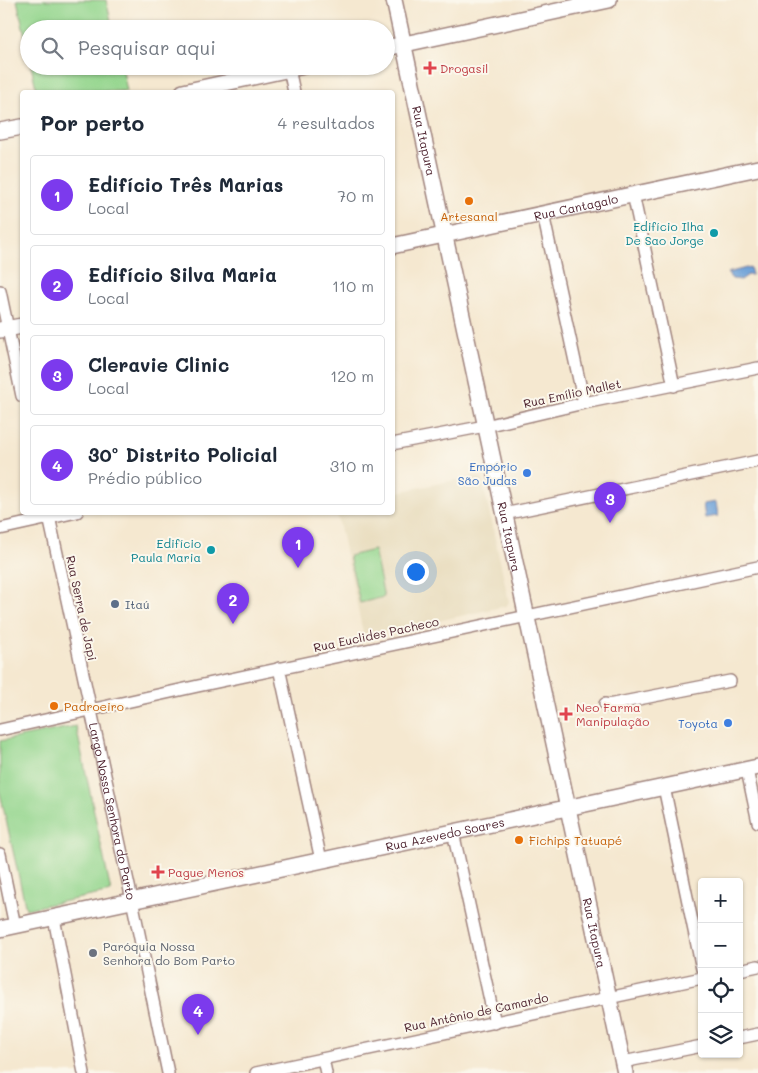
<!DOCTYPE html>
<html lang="pt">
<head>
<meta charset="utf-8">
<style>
  :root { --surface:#fff; --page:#f6f6f7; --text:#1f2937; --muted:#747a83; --line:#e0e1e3; --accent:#7c3aed }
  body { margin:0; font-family:Mali,sans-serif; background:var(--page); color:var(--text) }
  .controls { position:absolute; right:15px; bottom:15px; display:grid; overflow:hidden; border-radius:5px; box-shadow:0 1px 4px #0004 }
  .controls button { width:45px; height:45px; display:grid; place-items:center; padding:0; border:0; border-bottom:1px solid var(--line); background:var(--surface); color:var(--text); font:25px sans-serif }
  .you { position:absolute; left:415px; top:571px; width:18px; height:18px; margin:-12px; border:4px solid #fff; border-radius:50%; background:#1a73e8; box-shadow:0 0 0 8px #1a73e833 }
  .badge { display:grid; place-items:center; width:32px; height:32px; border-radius:50%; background:var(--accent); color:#fff; font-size:16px; font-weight:700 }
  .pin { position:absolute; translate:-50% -41px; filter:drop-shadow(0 1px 2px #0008) }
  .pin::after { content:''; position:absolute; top:26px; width:18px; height:15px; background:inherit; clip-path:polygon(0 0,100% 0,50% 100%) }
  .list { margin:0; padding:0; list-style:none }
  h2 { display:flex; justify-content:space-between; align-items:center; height:65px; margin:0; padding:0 20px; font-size:21px }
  h2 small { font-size:16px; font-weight:400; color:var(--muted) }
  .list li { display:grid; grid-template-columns:32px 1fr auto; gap:15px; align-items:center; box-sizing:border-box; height:80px; margin:0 10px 10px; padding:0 10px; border:1px solid var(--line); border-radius:5px }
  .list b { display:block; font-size:19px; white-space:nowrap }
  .list p { margin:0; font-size:16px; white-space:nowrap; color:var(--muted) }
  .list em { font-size:16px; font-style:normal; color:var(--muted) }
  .icon { flex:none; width:28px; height:28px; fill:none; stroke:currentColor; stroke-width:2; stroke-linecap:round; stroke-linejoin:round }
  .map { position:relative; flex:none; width:758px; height:1073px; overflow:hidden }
  .search { position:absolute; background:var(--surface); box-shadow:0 1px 4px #0004; left:20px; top:20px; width:375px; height:55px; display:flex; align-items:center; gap:12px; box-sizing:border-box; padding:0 18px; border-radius:28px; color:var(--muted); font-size:19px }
  .panel { position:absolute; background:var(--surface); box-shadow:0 1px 4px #0004; left:20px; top:90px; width:375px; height:425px; border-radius:5px }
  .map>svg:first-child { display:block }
  .built { fill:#e7daba }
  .green { fill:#94d68e; stroke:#6f7a5c }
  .water { fill:#6b9fd7; stroke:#5a5f81 }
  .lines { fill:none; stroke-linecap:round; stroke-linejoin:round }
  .minor-casing { stroke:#a0847e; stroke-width:14 }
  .tertiary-casing { stroke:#a0847e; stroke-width:18 }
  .minor { stroke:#fff; stroke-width:11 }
  .tertiary { stroke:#fff; stroke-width:15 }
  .health-dot { fill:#e0444e; stroke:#fbf7ec; stroke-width:2 }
  .food-dot { fill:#e8710a; stroke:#fbf7ec; stroke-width:2 }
  .culture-dot { fill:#0f9aa8; stroke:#fbf7ec; stroke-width:2 }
  .shop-dot { fill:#3f7fe0; stroke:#fbf7ec; stroke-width:2 }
  .service-dot { fill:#5c6f8a; stroke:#fbf7ec; stroke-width:2 }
  .worship-dot { fill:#6b7280; stroke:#fbf7ec; stroke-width:2 }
  .labels { text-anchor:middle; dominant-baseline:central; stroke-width:4; stroke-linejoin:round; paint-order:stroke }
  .health-label { font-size:12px; fill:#be3a42; stroke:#fbf7ec; text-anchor:start }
  .street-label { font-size:12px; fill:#4a1f2b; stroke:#fbf7ec }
  .food-label { font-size:12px; fill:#c56008; stroke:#fbf7ec; text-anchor:start }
  .culture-label { font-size:12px; fill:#0d838f; stroke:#fbf7ec; text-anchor:end }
  .shop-label { font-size:12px; fill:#366cbe; stroke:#fbf7ec; text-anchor:end }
  .service-label { font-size:12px; fill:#4e5e75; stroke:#fbf7ec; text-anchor:start }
  .worship-label { font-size:12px; fill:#5b616d; stroke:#fbf7ec; text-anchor:start }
</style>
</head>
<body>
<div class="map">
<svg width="758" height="1073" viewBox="0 0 758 1073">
  <rect width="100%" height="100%" fill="#fbf7ec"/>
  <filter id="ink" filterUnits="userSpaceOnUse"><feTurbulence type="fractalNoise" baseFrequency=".02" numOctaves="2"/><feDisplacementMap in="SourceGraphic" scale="10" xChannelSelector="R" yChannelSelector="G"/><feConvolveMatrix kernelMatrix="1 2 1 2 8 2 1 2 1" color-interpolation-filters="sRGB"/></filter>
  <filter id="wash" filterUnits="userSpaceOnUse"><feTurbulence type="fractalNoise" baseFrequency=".0096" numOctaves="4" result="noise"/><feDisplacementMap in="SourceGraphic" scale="20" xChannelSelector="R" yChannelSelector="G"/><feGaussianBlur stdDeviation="1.12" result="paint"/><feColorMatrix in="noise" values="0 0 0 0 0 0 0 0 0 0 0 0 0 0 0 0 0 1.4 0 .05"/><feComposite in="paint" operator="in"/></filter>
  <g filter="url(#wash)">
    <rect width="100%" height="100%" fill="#f5e8d0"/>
    <!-- built -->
    <path class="built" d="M475,476L482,479L509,602L506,606L364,637L337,513L392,512L393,493Z"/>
    <!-- green -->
    <path class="green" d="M17,0H106L113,29H29V54Z
      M31,66H122L127,91L37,92Z
      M374,550L384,597L360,603L349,556Z
      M76,726L111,892L26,909L0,793V741Z"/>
    <!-- water -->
    <path class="water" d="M750,267L752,275H748L741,280L732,279L727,273Z
      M716,502L718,516L705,518L703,504Z"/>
  </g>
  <g filter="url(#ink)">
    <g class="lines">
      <defs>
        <g id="minor">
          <path d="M289,69L294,92"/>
          <path d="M633,194L674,386"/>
          <path d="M543,214L584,403"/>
          <path d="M0,291L22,396"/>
          <path d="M392,444L485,426L584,403L758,368"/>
          <path id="s1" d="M48,512L132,900L168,1073"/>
          <path d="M504,514L758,461"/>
          <path d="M0,529L77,512"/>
          <path d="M279,668L321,860"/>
          <path d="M605,704L608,705L730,681"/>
          <path d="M0,730L198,686L758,567"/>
          <path d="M747,770L758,822"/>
          <path d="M664,787L702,969"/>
          <path d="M453,832L495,1023"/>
          <path d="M0,854L15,926"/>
          <path d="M54,918L84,1073"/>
          <path d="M739,970L758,966"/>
          <path d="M739,1038L758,1034"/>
          <path d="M323,1059L326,1073"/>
          <path d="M623,1062L702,1046"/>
          <path d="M256,1073L702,978"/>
        </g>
        <g id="tertiary">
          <path id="s2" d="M394,0L625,1073"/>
          <path d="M386,48L609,0"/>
          <path d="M183,92L304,66"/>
          <path d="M0,131L22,127"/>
          <path id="s3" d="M392,246L758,168"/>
          <path d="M0,330L22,326"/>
          <path id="s4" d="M0,929L758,767"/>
        </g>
      </defs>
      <!-- minor casing -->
      <use href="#minor" class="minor-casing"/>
      <!-- tertiary casing -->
      <use href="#tertiary" class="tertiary-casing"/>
      <!-- minor -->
      <use href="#minor" class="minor"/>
      <!-- tertiary -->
      <use href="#tertiary" class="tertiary"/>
    </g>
  </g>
  <!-- markers -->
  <g class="health-dot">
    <path d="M427.5 60.5h5v5h5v5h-5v5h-5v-5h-5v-5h5z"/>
    <path d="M563.5 706.5h5v5h5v5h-5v5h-5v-5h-5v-5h5z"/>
    <path d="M155.5 864.5h5v5h5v5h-5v5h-5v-5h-5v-5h5z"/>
  </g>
  <g class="food-dot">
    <circle cx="469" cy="201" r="5"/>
    <circle cx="54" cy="706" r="5"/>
    <circle cx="519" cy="840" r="5"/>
  </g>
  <g class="culture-dot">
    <circle cx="714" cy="233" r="5"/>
    <circle cx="211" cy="550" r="5"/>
  </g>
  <g class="shop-dot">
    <circle cx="527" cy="473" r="5"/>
    <circle cx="728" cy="723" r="5"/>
  </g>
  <circle class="service-dot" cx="115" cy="604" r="5"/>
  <circle class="worship-dot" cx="93" cy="953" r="5"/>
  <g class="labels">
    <!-- health labels -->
    <g class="health-label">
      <text x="440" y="68">Drogasil</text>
      <text x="576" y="707">Neo Farma<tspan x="576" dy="14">Manipulação</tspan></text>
      <text x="168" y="872">Pague Menos</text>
    </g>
    <!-- street labels -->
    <g class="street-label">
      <text stroke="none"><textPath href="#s2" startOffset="144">Rua Itapura</textPath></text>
      <text stroke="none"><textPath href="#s3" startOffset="188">Rua Cantagalo</textPath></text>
      <text transform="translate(572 393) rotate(-12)">Rua Emílio Mallet</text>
      <text stroke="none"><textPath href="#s2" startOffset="549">Rua Itapura</textPath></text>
      <text transform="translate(82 608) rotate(78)">Rua Serra de Japi</text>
      <text transform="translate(376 634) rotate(-12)">Rua Euclides Pacheco</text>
      <text stroke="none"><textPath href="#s1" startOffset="306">Largo Nossa Senhora do Parto</textPath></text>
      <text stroke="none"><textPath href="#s4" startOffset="455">Rua Azevedo Soares</textPath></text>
      <text stroke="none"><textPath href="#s2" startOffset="954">Rua Itapura</textPath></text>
      <text transform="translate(476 1012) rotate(-12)">Rua Antônio de Camardo</text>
    </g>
    <!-- food labels -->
    <g class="food-label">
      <text x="469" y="216" text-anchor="middle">Artesanal</text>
      <text x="64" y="706">Padroeiro</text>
      <text x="529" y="840">Fichips Tatuapé</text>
    </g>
    <!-- culture labels -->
    <g class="culture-label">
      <text x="704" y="226">Edifício Ilha<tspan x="704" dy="14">De Sao Jorge</tspan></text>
      <text x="201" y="543">Edifício<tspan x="201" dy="14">Paula Maria</tspan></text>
    </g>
    <!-- shop labels -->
    <g class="shop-label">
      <text x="517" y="466">Empório<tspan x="517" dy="14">São Judas</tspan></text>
      <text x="718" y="723">Toyota</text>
    </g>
    <!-- service labels -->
    <g class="service-label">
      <text x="125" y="604">Itaú</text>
    </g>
    <!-- worship labels -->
    <g class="worship-label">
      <text x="103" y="946">Paróquia Nossa<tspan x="103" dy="14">Senhora do Bom Parto</tspan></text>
    </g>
  </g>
</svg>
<div class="controls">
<button>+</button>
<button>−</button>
<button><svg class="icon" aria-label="locate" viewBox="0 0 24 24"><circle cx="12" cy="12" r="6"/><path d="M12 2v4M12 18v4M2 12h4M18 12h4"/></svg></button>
<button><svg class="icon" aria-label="layers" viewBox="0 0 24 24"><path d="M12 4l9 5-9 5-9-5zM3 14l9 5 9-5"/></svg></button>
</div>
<div class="you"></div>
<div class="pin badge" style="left:298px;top:568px">1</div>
<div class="pin badge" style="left:233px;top:624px">2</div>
<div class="pin badge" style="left:610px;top:523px">3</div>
<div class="pin badge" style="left:198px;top:1035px">4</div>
<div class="search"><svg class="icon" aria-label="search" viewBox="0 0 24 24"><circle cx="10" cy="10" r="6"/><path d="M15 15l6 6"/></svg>Pesquisar aqui</div>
<section class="panel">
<h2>Por perto<small>4 resultados</small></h2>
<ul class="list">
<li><span class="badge">1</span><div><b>Edifício Três Marias</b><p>Local</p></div><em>70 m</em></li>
<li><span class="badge">2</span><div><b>Edifício Silva Maria</b><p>Local</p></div><em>110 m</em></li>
<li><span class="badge">3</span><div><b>Cleravie Clinic</b><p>Local</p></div><em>120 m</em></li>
<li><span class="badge">4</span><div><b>30º Distrito Policial</b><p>Prédio público</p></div><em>310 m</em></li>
</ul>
</section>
</div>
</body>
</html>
